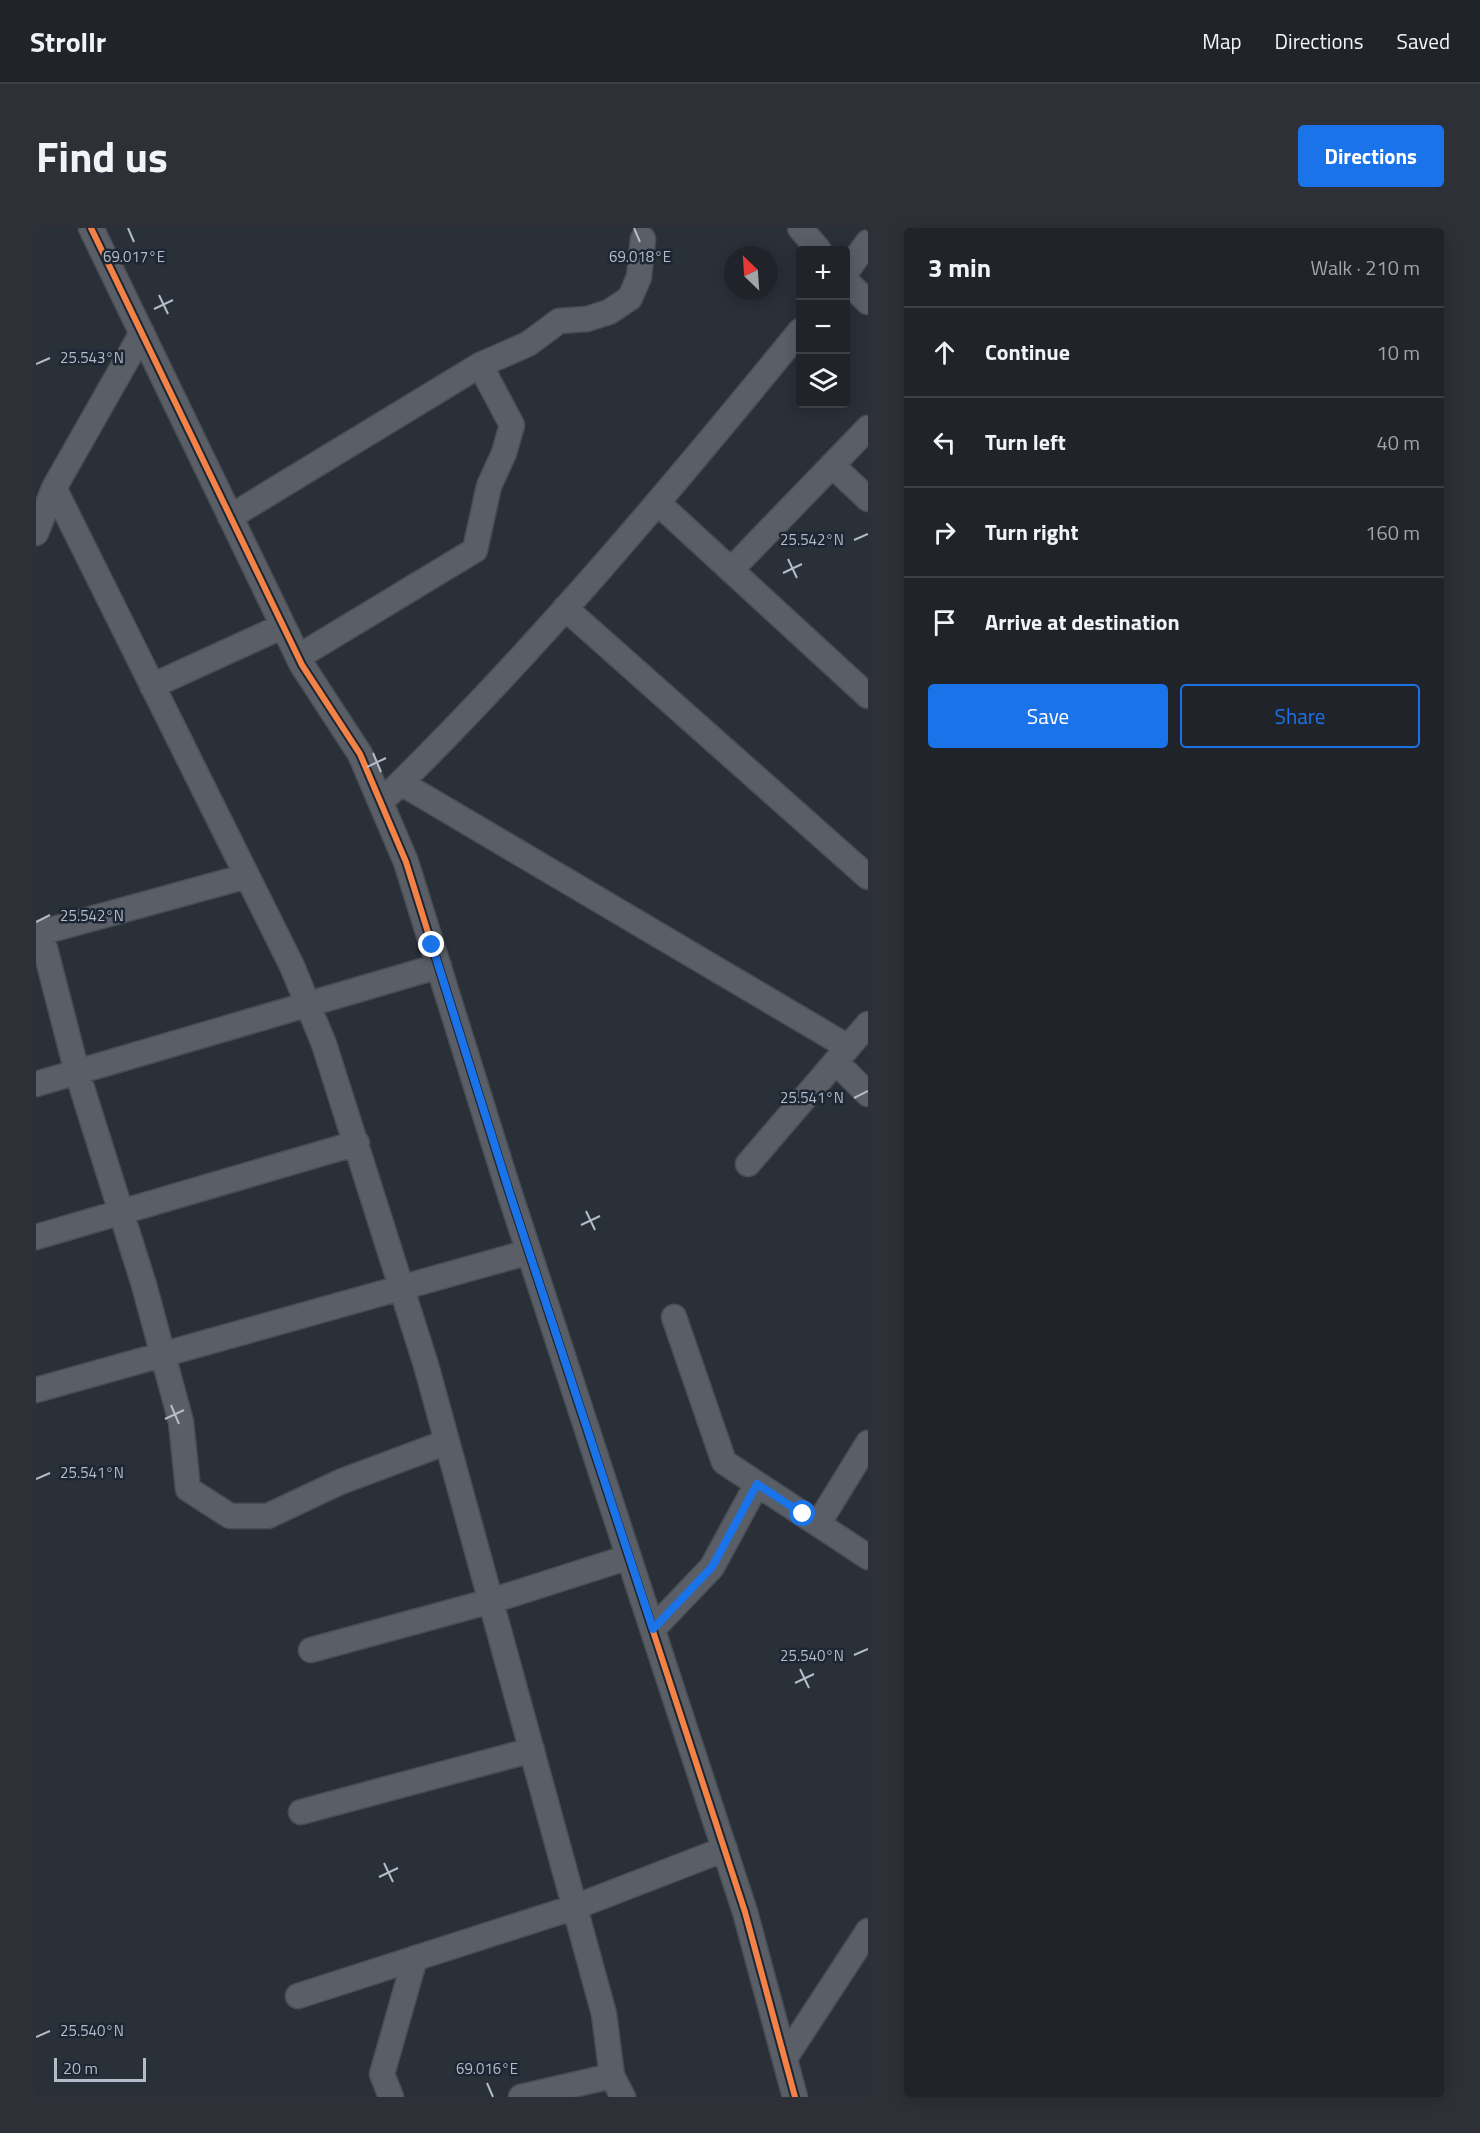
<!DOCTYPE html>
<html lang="en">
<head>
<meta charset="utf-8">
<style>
  :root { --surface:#20242a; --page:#2d3036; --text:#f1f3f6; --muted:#a2a4a8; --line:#3d4147; --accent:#1a73e8 }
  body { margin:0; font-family:"Titillium Web",sans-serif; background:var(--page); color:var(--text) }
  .controls { position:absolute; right:18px; top:18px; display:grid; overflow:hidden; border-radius:6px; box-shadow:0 3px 15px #0003 }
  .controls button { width:54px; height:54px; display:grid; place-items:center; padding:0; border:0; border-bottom:2px solid var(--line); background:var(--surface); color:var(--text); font:30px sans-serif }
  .compass { position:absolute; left:688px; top:18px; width:54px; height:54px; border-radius:50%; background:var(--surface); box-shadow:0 3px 15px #0003; rotate:335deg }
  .scale { position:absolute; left:18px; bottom:15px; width:92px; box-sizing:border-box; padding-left:6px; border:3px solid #b4bcc9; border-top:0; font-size:16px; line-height:21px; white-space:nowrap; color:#b4bcc9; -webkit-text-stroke:4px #1d2633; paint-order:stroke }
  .stop { position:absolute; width:18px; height:18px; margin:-14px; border:4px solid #1a73e8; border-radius:50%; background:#fff }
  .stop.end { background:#1a73e8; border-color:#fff; box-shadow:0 2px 6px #0008 }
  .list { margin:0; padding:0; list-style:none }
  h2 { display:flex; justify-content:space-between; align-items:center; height:78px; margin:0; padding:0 24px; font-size:26px }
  h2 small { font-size:20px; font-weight:400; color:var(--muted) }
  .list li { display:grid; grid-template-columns:39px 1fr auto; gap:18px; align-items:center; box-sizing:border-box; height:90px; padding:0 24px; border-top:2px solid var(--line) }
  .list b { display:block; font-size:22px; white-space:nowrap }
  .list em { font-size:20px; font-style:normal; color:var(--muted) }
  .actions { display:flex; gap:12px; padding:18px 24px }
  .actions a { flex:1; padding:14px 0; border:2px solid var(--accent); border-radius:6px; text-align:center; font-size:21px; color:var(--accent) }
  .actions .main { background:var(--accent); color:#fff }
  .icon { flex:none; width:33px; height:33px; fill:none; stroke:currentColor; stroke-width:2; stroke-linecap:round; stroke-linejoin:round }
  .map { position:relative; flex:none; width:832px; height:1869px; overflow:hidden; border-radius:6px }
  header { display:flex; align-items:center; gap:36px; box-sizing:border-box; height:84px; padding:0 30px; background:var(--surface); border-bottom:2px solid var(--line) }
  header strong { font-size:28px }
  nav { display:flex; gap:33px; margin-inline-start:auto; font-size:21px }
  .intro { display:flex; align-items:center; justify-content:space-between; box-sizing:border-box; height:144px; padding:0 36px }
  h1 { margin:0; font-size:42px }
  .button { padding:15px 27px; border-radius:6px; background:var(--accent); color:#fff; font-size:21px; font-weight:700 }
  main { display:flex; gap:36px; padding:0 36px }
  aside { flex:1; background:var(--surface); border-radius:6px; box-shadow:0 3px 15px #0003 }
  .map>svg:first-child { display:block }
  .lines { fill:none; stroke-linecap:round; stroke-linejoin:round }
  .minor-casing { stroke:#484c53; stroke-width:27 }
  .minor { stroke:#5a5e66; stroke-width:24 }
  .cycleway-casing { stroke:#1d2633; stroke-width:10 }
  .cycleway { stroke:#f48246; stroke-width:6 }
  .route { stroke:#1a73e8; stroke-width:8 }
  .ticks { fill:none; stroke:#b4bcc9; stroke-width:2 }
  .ticks-label { font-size:15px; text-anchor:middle; fill:#b4bcc9; stroke:#1d2633; stroke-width:5; stroke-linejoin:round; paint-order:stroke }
</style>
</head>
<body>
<header>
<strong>Strollr</strong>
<nav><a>Map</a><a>Directions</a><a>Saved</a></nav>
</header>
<div class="intro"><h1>Find us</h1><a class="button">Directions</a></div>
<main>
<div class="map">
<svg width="832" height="1869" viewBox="0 0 832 1869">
  <rect width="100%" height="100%" fill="#2a3038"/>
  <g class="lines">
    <defs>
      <path id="minor" d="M55,0L266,437L324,526L370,634L469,951L709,1684L759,1869
        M764,0L783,22
        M810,44L832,14
        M810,53L832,74
        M796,237L832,271
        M18,260L256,738L288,816L390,1137L568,1786L576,1848L587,1869
        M622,275L832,468
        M194,289L444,137L492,116L523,93L551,91L573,84L594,70L603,49L607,11
        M0,305L18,260L106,105
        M695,342L832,200
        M529,380L832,649
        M262,429L439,322L453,258L468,225L476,197L444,137
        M116,458L247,398
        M365,555L812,819
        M345,574C496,427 631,266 764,103
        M5,705L41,844L108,1057L145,1194L152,1261L194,1288H232L304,1254L411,1214
        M0,706L211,648
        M800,834L832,866
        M0,856L403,738
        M712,936L832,796
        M0,1009L321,915
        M638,1089L688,1234L832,1329
        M0,1162L493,1024
        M782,1296L832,1215
        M617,1401L676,1339L721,1256
        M275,1422L455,1373L593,1329
        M265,1584L496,1522
        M262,1768L539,1679L689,1621
        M749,1830L832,1703
        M355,1869L346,1846L379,1730
        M485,1869L576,1848"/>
    </defs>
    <!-- minor casing -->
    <use href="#minor" class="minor-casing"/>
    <!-- minor -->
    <use href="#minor" class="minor"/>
    <defs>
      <path id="cycleway" d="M55,0L266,437L324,526L370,634L469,951L709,1684L759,1869"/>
    </defs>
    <!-- cycleway casing -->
    <use href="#cycleway" class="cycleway-casing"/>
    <!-- cycleway -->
    <use href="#cycleway" class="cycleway"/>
  </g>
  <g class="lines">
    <!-- route -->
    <path class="route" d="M396,717L475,969L617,1401L676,1339L721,1256L767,1286"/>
  </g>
  <!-- ticks -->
  <path class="ticks" d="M92,0L98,14M598,0L604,14M123,67L132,86M118,81L137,72M0,136L14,130M818,312L832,306M752,331L761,350M747,345L766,336M337,525L345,544M331,539L350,530M0,694L14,687M818,870L832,863M550,983L559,1002M545,997L564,988M135,1177L143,1196M129,1191L148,1182M0,1251L14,1245M818,1427L832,1421M764,1441L773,1460M759,1455L778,1446M348,1635L357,1654M343,1649L362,1640M0,1809L14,1803M451,1855L457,1869"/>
  <g class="ticks-label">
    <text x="98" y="34">69.017°E</text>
    <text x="604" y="34">69.018°E</text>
    <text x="56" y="135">25.543°N</text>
    <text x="776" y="317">25.542°N</text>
    <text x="56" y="693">25.542°N</text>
    <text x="776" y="875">25.541°N</text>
    <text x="56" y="1250">25.541°N</text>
    <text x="776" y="1433">25.540°N</text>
    <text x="56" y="1808">25.540°N</text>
    <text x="451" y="1846">69.016°E</text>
  </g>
</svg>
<div class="controls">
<button>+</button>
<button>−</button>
<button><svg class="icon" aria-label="layers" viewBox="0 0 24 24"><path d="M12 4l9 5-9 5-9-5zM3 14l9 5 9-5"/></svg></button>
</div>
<svg class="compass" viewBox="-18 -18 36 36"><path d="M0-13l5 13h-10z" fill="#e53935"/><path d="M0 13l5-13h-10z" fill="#a2a4a8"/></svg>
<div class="scale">20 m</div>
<div class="stop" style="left:767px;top:1286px"></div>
<div class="stop end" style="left:396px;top:717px"></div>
</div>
<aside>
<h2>3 min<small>Walk · 210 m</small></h2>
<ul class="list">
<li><svg class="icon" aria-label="ahead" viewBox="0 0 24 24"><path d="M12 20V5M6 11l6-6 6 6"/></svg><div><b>Continue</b></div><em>10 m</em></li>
<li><svg class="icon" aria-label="left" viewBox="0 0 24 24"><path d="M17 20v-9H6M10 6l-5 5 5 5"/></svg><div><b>Turn left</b></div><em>40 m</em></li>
<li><svg class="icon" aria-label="right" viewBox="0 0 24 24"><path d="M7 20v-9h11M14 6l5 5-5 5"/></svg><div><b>Turn right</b></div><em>160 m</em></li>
<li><svg class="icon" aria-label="arrive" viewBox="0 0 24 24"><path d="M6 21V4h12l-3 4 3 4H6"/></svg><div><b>Arrive at destination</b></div></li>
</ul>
<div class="actions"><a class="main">Save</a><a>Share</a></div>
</aside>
</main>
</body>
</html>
